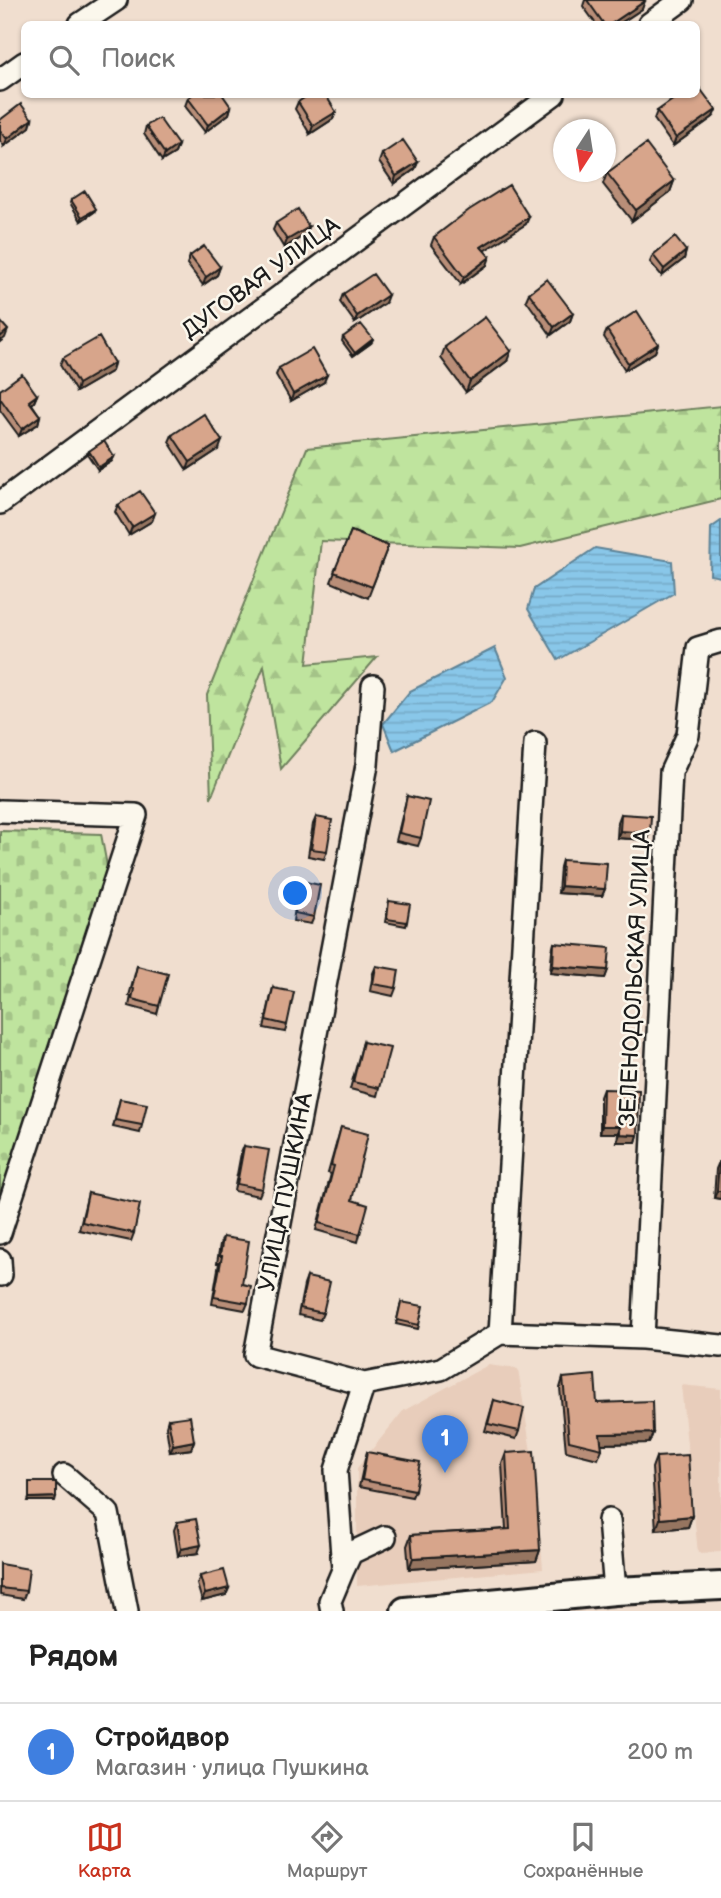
<!DOCTYPE html>
<html lang="ru">
<head>
<meta charset="utf-8">
<style>
  :root { --surface:#fff; --page:#f2f2f2; --text:#222; --muted:#767676; --line:#e0e0e0; --accent:#c8321e }
  body { margin:0; font-family:"Balsamiq Sans",sans-serif; background:var(--page); color:var(--text) }
  .compass { position:absolute; left:553px; top:119px; width:63px; height:63px; border-radius:50%; background:var(--surface); box-shadow:0 2px 5px #0004; rotate:192deg }
  .you { position:absolute; left:296px; top:894px; width:24px; height:24px; margin:-18px; border:5px solid #fff; border-radius:50%; background:#1a73e8; box-shadow:0 0 0 10px #1a73e833 }
  .badge { display:grid; place-items:center; width:46px; height:46px; border-radius:50%; background:var(--accent); color:#fff; font-size:23px; font-weight:700 }
  .pin { position:absolute; translate:-50% -58px; filter:drop-shadow(0 2px 4px #0008) }
  .pin::after { content:''; position:absolute; top:37px; width:24px; height:21px; background:inherit; clip-path:polygon(0 0,100% 0,50% 100%) }
  .list { margin:0; padding:0; list-style:none }
  h2 { display:flex; justify-content:space-between; align-items:center; height:91px; margin:0; padding:0 28px; font-size:30px }
  h2 small { font-size:23px; font-weight:400; color:var(--muted) }
  .list li { display:grid; grid-template-columns:46px 1fr auto; gap:21px; align-items:center; box-sizing:border-box; height:98px; padding:0 28px; border-top:2px solid var(--line) }
  .list b { display:block; font-size:26px; white-space:nowrap }
  .list p { margin:0; font-size:23px; white-space:nowrap; color:var(--muted) }
  .list em { font-size:23px; font-style:normal; color:var(--muted) }
  .icon { flex:none; width:38px; height:38px; fill:none; stroke:currentColor; stroke-width:2; stroke-linecap:round; stroke-linejoin:round }
  .map { position:relative; flex:none; width:721px; height:1611px; overflow:hidden }
  .search { position:absolute; background:var(--surface); box-shadow:0 2px 5px #0004; left:21px; right:21px; top:21px; height:77px; display:flex; align-items:center; gap:18px; box-sizing:border-box; padding:0 24px; border-radius:10px; color:var(--muted); font-size:26px }
  .sheet { height:189px; background:var(--surface) }
  nav { display:flex; justify-content:space-around; align-items:center; box-sizing:border-box; height:98px; border-top:2px solid var(--line); background:var(--surface); font-size:19px; color:var(--muted) }
  nav a { display:grid; justify-items:center; gap:4px }
  nav .on { color:var(--accent) }
  .map>svg:first-child { display:block }
  .built { fill:#e8cdbb }
  .forest { fill:url(#forest-firs); stroke:#6e805d; stroke-width:2 }
  .cemetery { fill:url(#cemetery-stones); stroke:#6e805d; stroke-width:2 }
  .water { fill:url(#water-rules); stroke:#5d8397; stroke-width:2 }
  .lines { fill:none; stroke-linecap:round; stroke-linejoin:round }
  .minor-casing { stroke:#1c1c1c; stroke-width:26 }
  .major-casing { stroke:#1c1c1c; stroke-width:32 }
  .minor { stroke:#fbf7ec; stroke-width:21 }
  .major { stroke:#fbf7ec; stroke-width:26 }
  .wall { fill:#b98e78; stroke:#1c1c1c; stroke-width:2 }
  .shaded-wall { fill:#967461; stroke:#1c1c1c; stroke-width:2 }
  .building { fill:#d7a58b; stroke:#1c1c1c; stroke-width:2 }
  .labels { text-anchor:middle; dominant-baseline:central; stroke-width:5; stroke-linejoin:round; paint-order:stroke }
  .street-label { font-size:23px; fill:#1c1c1c; stroke:#fbf7ec }
</style>
</head>
<body>
<div class="map">
<svg width="721" height="1611" viewBox="0 0 721 1611">
  <defs>
    <pattern id="forest-firs" width="22" height="20" patternUnits="userSpaceOnUse" patternTransform="scale(1.75)"><rect width="22" height="20" fill="#bfe49e"/><path d="M5 1l3.5 6h-7zM16 11l3.5 6h-7z" fill="#a4c388"/></pattern>
    <pattern id="cemetery-stones" width="16" height="16" patternUnits="userSpaceOnUse" patternTransform="scale(1.75)"><rect width="16" height="16" fill="#bfe49e"/><path d="M2 7V4a2 2 0 0 1 4 0v3zM10 15v-3a2 2 0 0 1 4 0v3z" fill="#a4c388"/></pattern>
    <pattern id="water-rules" width="6" height="5" patternUnits="userSpaceOnUse" patternTransform="scale(1.75)"><rect width="6" height="5" fill="#89c7e9"/><path d="M0 2.5h6" fill="none" stroke="#76aac7"/></pattern>
  </defs>
  <rect width="100%" height="100%" fill="#f0decf"/>
  <filter id="ink" filterUnits="userSpaceOnUse"><feTurbulence type="fractalNoise" baseFrequency=".0143" numOctaves="2"/><feDisplacementMap in="SourceGraphic" scale="14" xChannelSelector="R" yChannelSelector="G"/><feConvolveMatrix kernelMatrix="1 2 1 2 8 2 1 2 1" color-interpolation-filters="sRGB"/></filter>
  <g filter="url(#ink)">
    <!-- built -->
    <path class="built" d="M488,1365L518,1369L535,1477L543,1569L357,1586V1468L403,1411Z
      M681,1385L721,1389V1552L698,1553Z"/>
    <!-- forest -->
    <path class="forest" d="M721,406V499L520,548L321,541L307,664L377,657L281,769L264,666L211,798L207,695L307,448Z"/>
    <!-- cemetery -->
    <path class="cemetery" d="M0,831L101,834L108,871L0,1225Z"/>
    <!-- water -->
    <path class="water" d="M721,521V577L710,575L711,528Z
      M595,548L672,561L674,593L558,660L528,609L534,589Z
      M495,648L507,677L492,702L394,751L383,724L410,691Z"/>
    <g class="lines">
      <defs>
        <path id="minor" d="M80,24L116,0
          M649,24L682,0
          M0,80L24,63
          M0,503L554,94
          M0,811L136,815L0,1233
          M0,1260L1,1275
          M500,1333L535,743
          M643,1338L671,772L688,735L698,648L721,641
          M364,1384L441,1369L500,1333L643,1338L721,1346
          M64,1475L108,1513L127,1611
          M609,1520L615,1591
          M343,1570L351,1553L385,1537
          M332,1611L330,1601L343,1570L336,1470L364,1384L255,1355L367,765L373,686"/>
        <path id="major" d="M405,1611L615,1591L721,1586"/>
      </defs>
      <!-- minor casing -->
      <use href="#minor" class="minor-casing"/>
      <!-- major casing -->
      <use href="#major" class="major-casing"/>
      <!-- minor -->
      <use href="#minor" class="minor"/>
      <!-- major -->
      <use href="#major" class="major"/>
    </g>
    <!-- wall -->
    <path class="wall" d="M585,0H644L642,9L619,24H596L583,6Z
      M188,98L231,107L229,114L205,132L185,106Z
      M298,102L336,112L333,119L310,134L295,109Z
      M657,111L713,117L673,146L654,119Z
      M32,119L30,127L4,146L0,141V120Z
      M146,126L178,145L175,153L162,161L144,134Z
      M382,154L418,162L415,169L394,184L379,162Z
      M607,173L674,181L670,192L632,221L603,184Z
      M71,200L94,212L81,221L70,203Z
      M276,223L309,227L306,234L284,248L273,230Z
      M526,224L484,250L487,265L461,284L431,245L434,237Z
      M686,251L684,259L662,276L650,262L653,255Z
      M190,256L220,267L217,275L203,285L187,264Z
      M529,293L573,313L570,321L551,335L526,300Z
      M343,294L385,303L355,323L340,302Z
      M607,330L658,344L655,352L625,370L604,337Z
      M343,337L371,343L353,356L342,341Z
      M445,347L507,361L466,392L441,358Z
      M63,358L114,363L112,371L76,392L60,365Z
      M279,368L324,382L291,401L276,375Z
      M0,390L37,395L34,402L32,404L40,416L38,424L19,436L0,410Z
      M172,435L219,449L187,470L169,442Z
      M89,451L114,457L112,461L98,470L88,455Z
      M118,505L155,513L152,521L129,535L115,512Z
      M351,531L388,546L368,598L331,582Z
      M407,796L421,838L418,846L396,841Z
      M621,814L648,840L617,838L618,822Z
      M316,817L327,851L324,859L308,856L313,824Z
      M562,860L605,889L602,896L558,893L560,867Z
      M301,881L314,917L311,924L293,921L298,888Z
      M389,901L407,922L406,926L385,922Z
      M554,943L608,970L605,978L550,973L552,951Z
      M137,966L159,1006L157,1014L129,1006L131,996H129Z
      M376,966L396,988L393,996L370,991L373,973Z
      M273,988L287,1025L285,1032L264,1028L271,995Z
      M363,1042L379,1088L377,1096L350,1089Z
      M603,1089L638,1135L636,1142H617L618,1133H600V1097Z
      M120,1099L142,1125L140,1133L113,1127Z
      M341,1127L352,1200L360,1234L358,1242L316,1230L331,1174L328,1173Z
      M244,1146L262,1189L259,1196L234,1191L241,1153Z
      M719,1162H721V1199L714,1198L716,1169Z
      M88,1193L134,1233L131,1241L79,1230Z
      M223,1237L242,1284L248,1303L245,1310L212,1304L219,1263H217L220,1244Z
      M307,1277L323,1313L320,1320L298,1315L304,1285Z
      M401,1302L419,1325L418,1329L396,1324Z
      M563,1378L597,1403L653,1433L649,1443L601,1444L602,1449L598,1459L566,1451L560,1388Z
      M494,1400L519,1431L516,1439L485,1431Z
      M168,1419L194,1441L191,1449L170,1452L166,1426Z
      M367,1452L415,1490L412,1497L359,1487L365,1459Z
      M506,1453L540,1550L536,1561L409,1569L407,1546L411,1535L506,1529L502,1464Z
      M656,1457L692,1516L688,1527L656,1530L652,1468Z
      M177,1522L198,1553L178,1556L174,1530Z
      M0,1564L26,1591L23,1599L0,1595Z
      M200,1576L229,1588L226,1595L202,1601L197,1584Z"/>
    <!-- shaded-wall -->
    <path class="shaded-wall" d="M645,1L642,9L619,24H611Z
      M231,107L229,114L205,132L208,125Z
      M716,110L713,117L673,146L676,138Z
      M336,112L333,119L310,134L313,126Z
      M32,119L30,127L4,146L7,139Z
      M178,145L175,153L162,161L165,154Z
      M418,162L415,169L394,184L396,176Z
      M674,181L670,192L632,221L636,210Z
      M96,209L94,212L81,221L82,217Z
      M529,217L526,224L479,254L481,247Z
      M309,227L306,234L284,248L287,240Z
      M686,251L684,259L662,276L664,269Z
      M490,257L487,265L461,284L464,277Z
      M220,267L217,275L203,285L206,277Z
      M388,295L385,303L355,323L357,316Z
      M573,313L570,321L551,335L554,327Z
      M8,330L5,338L0,342V337Z
      M373,339L371,343L353,356L355,353Z
      M658,344L655,352L625,370L628,363Z
      M511,351L507,361L466,392L470,381Z
      M114,363L112,371L76,392L78,384Z
      M327,375L324,382L291,401L293,394Z
      M37,395L34,402L26,408L29,401Z
      M40,416L38,424L19,436L22,429Z
      M222,441L219,449L187,470L190,462Z
      M114,457L112,461L98,470L99,467Z
      M155,513L152,521L129,535L132,527Z
      M620,831L650,833L648,840L617,838Z
      M561,886L605,889L602,896L558,893Z
      M553,966L608,970L605,978L550,973Z
      M602,1126H620L618,1133H600Z
      M620,1134L638,1135L636,1142H617Z
      M717,1191H721V1199L714,1198Z
      M653,1433L649,1443L597,1444L600,1434Z
      M194,1441L191,1449L170,1452L173,1445Z
      M56,1497L55,1501H28L29,1498Z
      M692,1516L688,1527L656,1530L660,1519Z
      M201,1545L198,1553L178,1556L181,1549Z
      M540,1550L536,1561L409,1569L413,1558Z
      M229,1588L226,1595L202,1601L205,1594Z"/>
    <!-- building -->
    <path class="building" d="M587,0H644L645,1L611,24H604Z
      M696,83L716,110L676,138L657,111L681,94H696Z
      M193,94H222L231,107L208,125L188,98Z
      M310,94H325L336,112L313,126L298,102Z
      M21,104L32,119L7,139L0,130V120Z
      M159,118L178,145L165,154L146,126Z
      M403,140L418,162L396,176L382,154Z
      M646,144L674,181L636,210L607,173Z
      M509,185L529,217L481,247L490,257L464,277L434,237L469,210Z
      M85,191L96,209L82,217L71,200Z
      M298,209L309,227L287,240L276,223Z
      M675,237L686,251L664,269L653,255Z
      M204,246L220,267L206,277L190,256Z
      M373,274L388,295L357,316L343,294Z
      M547,279L573,313L554,327L529,293Z
      M637,311L658,344L628,363L607,330Z
      M485,317L511,351L470,381L445,347Z
      M0,321L8,330L0,337Z
      M361,324L373,339L355,353L343,337Z
      M99,337L114,363L78,384L63,358Z
      M312,349L327,375L293,394L279,368Z
      M22,374L37,395L29,401L40,416L22,429L0,398V390Z
      M204,414L222,441L190,462L172,435Z
      M104,441L114,457L99,467L89,451Z
      M140,491L155,513L132,527L118,505Z
      M351,531L388,546L372,587L334,572Z
      M407,796L429,801L421,838L399,833Z
      M621,814L651,816L650,833L620,831Z
      M316,817L332,820L327,851L311,849Z
      M562,860L607,863L605,889L561,886Z
      M301,881L320,885L314,917L295,913Z
      M389,901L410,904L407,922L387,919Z
      M554,943L610,948L608,970L553,966Z
      M137,966L168,974L159,1006L132,999L134,989L132,988Z
      M376,966L399,970L396,988L373,984Z
      M273,988L294,992L287,1025L266,1020Z
      M363,1042L390,1048L379,1088L353,1082Z
      M603,1089L639,1090L638,1135L620,1134V1126H602Z
      M120,1099L147,1104L142,1125L115,1120Z
      M341,1127L368,1134L352,1200L368,1205L360,1234L319,1223L334,1166L331,1165Z
      M244,1146L269,1150L262,1189L237,1184Z
      M719,1162H721V1191H717Z
      M88,1193L140,1204L134,1233L82,1222Z
      M223,1237L249,1241L242,1284L251,1286L248,1303L214,1297L222,1256H220Z
      M307,1277L330,1282L323,1313L300,1308Z
      M401,1302L423,1306L419,1325L397,1320Z
      M595,1375L597,1403L652,1401L653,1433L600,1434L602,1449L569,1441L563,1378Z
      M494,1400L524,1408L519,1431L488,1424Z
      M190,1416L194,1441L173,1445L168,1419Z
      M534,1451L540,1550L413,1558L411,1535L510,1529L506,1453Z
      M367,1452L420,1462L415,1490L362,1480Z
      M688,1455L692,1516L660,1519L656,1457Z
      M29,1482H56V1497L29,1498Z
      M196,1519L201,1545L181,1549L177,1522Z
      M0,1564L29,1569L26,1591L0,1588Z
      M224,1570L229,1588L205,1594L200,1576Z"/>
  </g>
  <g class="labels">
    <!-- street labels -->
    <g class="street-label">
      <text transform="translate(261 278) rotate(-36)">ДУГОВАЯ УЛИЦА</text>
      <text transform="translate(635 978) rotate(-87)">ЗЕЛЕНОДОЛЬСКАЯ УЛИЦА</text>
      <text transform="translate(286 1192) rotate(-79)">УЛИЦА ПУШКИНА</text>
    </g>
  </g>
</svg>
<svg class="compass" viewBox="-18 -18 36 36"><path d="M0-13l5 13h-10z" fill="#e53935"/><path d="M0 13l5-13h-10z" fill="#767676"/></svg>
<div class="you"></div>
<div class="pin badge" style="left:445px;top:1473px;background:#3f7fe0">1</div>
<div class="search"><svg class="icon" aria-label="search" viewBox="0 0 24 24"><circle cx="10" cy="10" r="6"/><path d="M15 15l6 6"/></svg>Поиск</div>
</div>
<section class="sheet">
<h2>Рядом<small></small></h2>
<ul class="list">
<li><span class="badge" style="background:#3f7fe0">1</span><div><b>Стройдвор</b><p>Магазин · улица Пушкина</p></div><em>200 m</em></li>
</ul>
</section>
<nav>
<a class="on"><svg class="icon" aria-label="map" viewBox="0 0 24 24"><path d="M3 6l6-2 6 2 6-2v14l-6 2-6-2-6 2zM9 4v14M15 6v14"/></svg>Карта</a>
<a><svg class="icon" aria-label="directions" viewBox="0 0 24 24"><path d="M12 3l9 9-9 9-9-9zM9 14v-3h6M13 9l2 2-2 2"/></svg>Маршрут</a>
<a><svg class="icon" aria-label="saved" viewBox="0 0 24 24"><path d="M7 4h10v16l-5-4-5 4z"/></svg>Сохранённые</a>
</nav>
</body>
</html>
